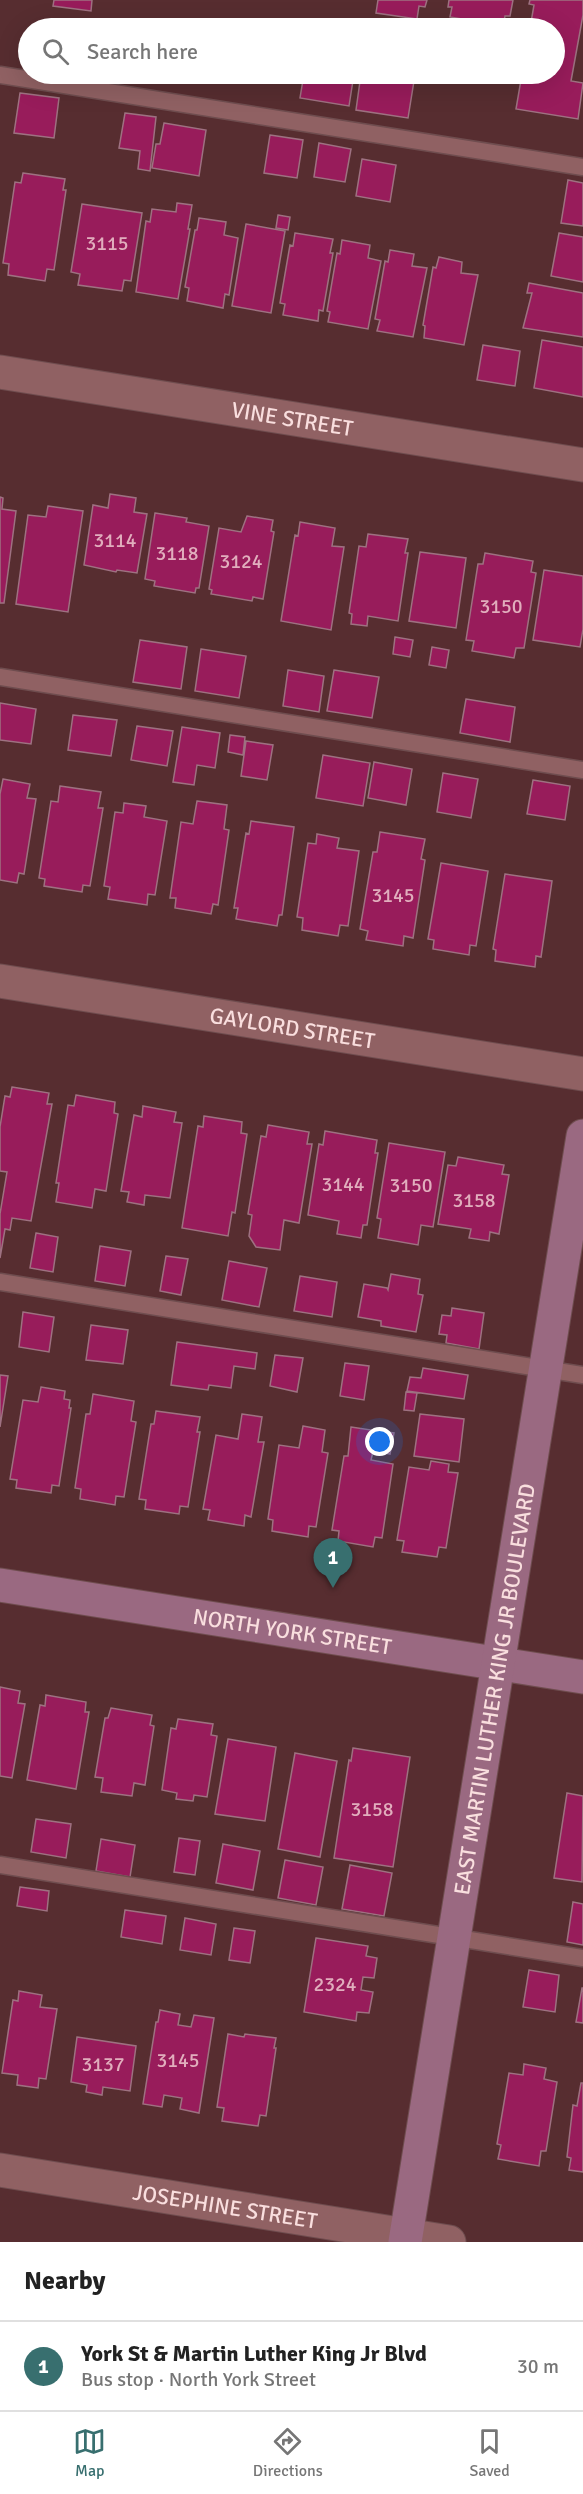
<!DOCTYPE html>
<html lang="en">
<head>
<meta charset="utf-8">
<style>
  :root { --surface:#fff; --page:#f6f6f6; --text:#222; --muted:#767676; --line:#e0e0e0; --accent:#386f6f }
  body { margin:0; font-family:Signika,sans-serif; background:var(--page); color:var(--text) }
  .you { position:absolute; left:380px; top:1442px; width:21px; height:21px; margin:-15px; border:4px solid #fff; border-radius:50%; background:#1a73e8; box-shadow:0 0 0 9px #1a73e833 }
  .badge { display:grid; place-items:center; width:39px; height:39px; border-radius:50%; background:var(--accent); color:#fff; font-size:20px; font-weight:700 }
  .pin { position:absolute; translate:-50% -50px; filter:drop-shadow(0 2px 3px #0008) }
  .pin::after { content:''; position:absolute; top:32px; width:21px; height:18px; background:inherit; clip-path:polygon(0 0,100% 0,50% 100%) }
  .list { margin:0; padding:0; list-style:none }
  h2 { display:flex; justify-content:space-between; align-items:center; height:78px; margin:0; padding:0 24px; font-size:26px }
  h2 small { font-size:20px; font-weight:400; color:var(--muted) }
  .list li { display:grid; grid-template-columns:39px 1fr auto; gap:18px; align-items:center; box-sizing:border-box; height:90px; padding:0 24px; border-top:2px solid var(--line) }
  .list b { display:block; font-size:22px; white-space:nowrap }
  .list p { margin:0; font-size:20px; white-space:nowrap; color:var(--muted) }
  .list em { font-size:20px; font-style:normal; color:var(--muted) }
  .icon { flex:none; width:33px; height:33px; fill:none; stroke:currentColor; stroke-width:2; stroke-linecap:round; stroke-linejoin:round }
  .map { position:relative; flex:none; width:583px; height:2242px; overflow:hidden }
  .search { position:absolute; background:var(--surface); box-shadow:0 6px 24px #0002; left:18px; right:18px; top:18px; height:66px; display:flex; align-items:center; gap:15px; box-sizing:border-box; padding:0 21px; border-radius:33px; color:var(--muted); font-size:22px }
  .sheet { height:168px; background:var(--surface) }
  nav { display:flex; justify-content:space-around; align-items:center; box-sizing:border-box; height:84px; border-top:2px solid var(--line); background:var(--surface); font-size:16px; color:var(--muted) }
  nav a { display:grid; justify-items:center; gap:3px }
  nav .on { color:var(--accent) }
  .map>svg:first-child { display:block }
  .building { fill:#981c5b; stroke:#9e7181; stroke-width:1.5 }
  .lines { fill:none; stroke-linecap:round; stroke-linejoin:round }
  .lane-casing { stroke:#6f4d4f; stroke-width:19 }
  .street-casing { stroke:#6f4d4f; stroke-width:35 }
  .secondary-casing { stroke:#6f4d4f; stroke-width:35 }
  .lane { stroke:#906163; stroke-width:16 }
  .street { stroke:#906163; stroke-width:33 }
  .secondary { stroke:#9a6981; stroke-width:33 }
  .labels { text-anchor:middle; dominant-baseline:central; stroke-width:4.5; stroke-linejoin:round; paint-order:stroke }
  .number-label { font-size:20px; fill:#e1aebd }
  .street-label { font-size:22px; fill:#f9dede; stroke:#572d30 }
</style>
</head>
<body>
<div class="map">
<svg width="583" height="2242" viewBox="0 0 583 2242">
  <rect width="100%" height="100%" fill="#572d30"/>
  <!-- building -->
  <path class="building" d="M54,0H92L91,11L53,6Z
    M378,0H427L425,7L419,6L417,19L376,13Z
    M449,0H513L510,16H505L503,28L473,24V21L450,17L452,7H448Z
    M530,0H583V15L571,81L583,83L578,119L516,109L522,74H554V28H530L534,5L529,4Z
    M168,74H189L188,81L168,78Z
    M304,74H354L349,106L300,98Z
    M361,74L414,81L408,118L356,110Z
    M20,93L59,98L54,138L14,133Z
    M125,113L156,117L150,171L138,169L140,151L119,148Z
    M164,123L206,130L199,176L152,168L156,144H160Z
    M270,135L303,140L297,178L264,173Z
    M319,143L351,149L345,182L314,177Z
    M362,159L396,165L390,202L356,196Z
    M23,173L65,179L63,190H66L54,270L47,269L45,281L8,275L9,264L3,263L15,182L21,183Z
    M568,180L583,183V226L561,223Z
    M177,203L192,205L188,229H190L178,299L136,292L146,221L150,222L152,209L176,212Z
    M82,204L142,213L131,281L124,280L122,291L78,285L80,274L71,272Z
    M278,215L290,217L288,230L276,228Z
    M199,218L226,222L224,235L238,238L229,295L225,294L223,308L187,301L189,288L185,287L195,230H197Z
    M246,224L285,231L271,313L232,306Z
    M295,233L333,239L330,253H333L323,311L319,310L318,321L283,315L285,304L280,303L290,245L293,246Z
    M559,233L583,237V282L551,276Z
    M342,240L370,245L368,258L381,261L368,329L328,322L330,312L327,311L337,253L340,254Z
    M390,250L414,254L412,266L427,268L413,337L377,331L380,320L375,319L385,261L388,262Z
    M439,257L462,262L461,273L478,275L464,345L424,338L425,326L423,325L433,267L436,268Z
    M529,283L583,293V337L523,328L532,293H527Z
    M542,340L583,347V397L534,388Z
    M483,345L520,351L515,386L477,380Z
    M110,494L136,498L134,512L147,514L137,573L117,570L116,572L84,565L93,505L108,508Z
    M0,497L3,498L2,509L16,511L4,603H0Z
    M48,506L83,511L68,612L16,604L28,515L46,517Z
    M155,513L187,518L186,522L209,526L199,588H196L195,593L154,586L155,581L145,579Z
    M247,516L273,520L271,531L274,532L263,599L253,597L252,601L211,594L212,590L209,589L219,528L241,532Z
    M300,522L335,528L332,546L344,547L331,630L281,621L295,535L298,536Z
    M368,534L408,539L405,553H408L398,621L368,616L367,626L351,624L352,614L349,613L359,546L366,547Z
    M420,552L466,558L456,628L409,621Z
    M485,553L533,561L531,572L536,573L524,648H516L514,658L472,651L474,641L466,640L478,564H483Z
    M544,570L583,576V629L580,647L533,640Z
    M395,637L413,640L410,657L393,654Z
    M140,640L187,647L181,689L133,682Z
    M432,647L449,650L446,668L429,665Z
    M201,649L246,656L239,698L195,691Z
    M288,670L324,676L319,712L283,706Z
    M334,670L379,677L372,718L327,711Z
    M466,699L515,707L510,742L460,733Z
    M0,703L36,709L31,744L0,740Z
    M73,715L117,720L111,756L68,750Z
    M137,726L173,731L167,766L131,760Z
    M182,727L220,733L215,768L197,765L194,785L173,782Z
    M230,735L245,737L243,755L228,752Z
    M246,741L273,745L267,780L241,776Z
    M323,755L370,763L363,806L316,798Z
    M374,762L412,769L406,805L368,798Z
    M443,773L478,779L471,818L437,812Z
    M3,779L30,784L27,798L36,799L24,874L19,873L17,883L0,880V794Z
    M533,780L570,786L565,820L527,814Z
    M60,786L101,792L98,808H103L90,886L83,885L82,892L44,886L45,879L39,878L51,801L58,802Z
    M197,801L227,805L224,829L229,830L218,905L213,904L211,914L175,908L176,898H170L181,822L193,824Z
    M124,803L146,806L144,817L167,821L155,895L148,894L147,905L108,899L110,887L104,886L115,812L123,813Z
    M251,821L294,827L282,915H279L277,926L236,919L238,908H234L246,833L249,834Z
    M380,832L425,839L421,859L425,860L413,938L404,936L403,946L366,940L368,931L360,929L373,852H377Z
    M317,834L339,838L337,848L359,851L348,926L340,925L338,936L302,930L303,918L297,917L308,843L316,844Z
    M441,863L488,871L476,946L470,945L469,955L433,949L434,940L428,939Z
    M505,874L552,881L541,957L536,956L535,967L495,961L496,950L493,949Z
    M12,1087L49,1093L47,1104H52L31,1221L12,1218L10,1230L5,1229L0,1258V1214L7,1172L0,1171V1127L5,1096L10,1097Z
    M76,1095L115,1102L114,1113L118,1114L106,1191L95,1189L92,1208L56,1202L59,1183H56L68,1105L74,1106Z
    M143,1106L176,1112L174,1122L182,1123L170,1198L145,1195L144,1205L127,1202L129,1192L121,1191L134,1115L142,1117Z
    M204,1116L242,1122L241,1133L247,1134L235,1213L232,1212L228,1236L182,1228L198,1126L203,1127Z
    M268,1125L309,1132L307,1144H312L299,1223L284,1220L280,1250L256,1247L249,1236L252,1215L248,1214L261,1136L266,1137Z
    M325,1131L377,1140L375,1153H378L367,1225H363L361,1238L337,1234L339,1221L308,1215L319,1144L323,1145Z
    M389,1143L445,1152L433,1227L421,1225L418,1245L378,1238L381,1219L377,1218Z
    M458,1157L504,1165L502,1174L509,1175L499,1234L490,1232L489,1241L469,1238L471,1229L438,1224L448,1165L456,1166Z
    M36,1233L58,1237L53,1272L30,1268Z
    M100,1246L131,1251L125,1286L95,1281Z
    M166,1256L188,1259L181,1295L160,1291Z
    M229,1261L267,1268L259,1307L222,1300Z
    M391,1274L420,1279L418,1294L423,1295L416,1332L381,1326V1321L358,1317L364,1284L387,1288L388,1290Z
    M300,1276L337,1282L332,1317L294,1311Z
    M452,1308L484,1313L479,1349L446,1343L447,1335L439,1334L442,1315L451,1316Z
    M23,1312L54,1317L49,1352L19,1347Z
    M91,1325L128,1330L123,1364L86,1360Z
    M177,1342L257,1353L255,1369L234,1366L231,1388L209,1385L208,1390L171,1385Z
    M275,1355L303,1358L297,1392L270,1386Z
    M345,1363L369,1366L364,1400L340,1396Z
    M423,1368L468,1375L464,1399L407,1391L410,1377L421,1378Z
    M0,1375L8,1376L0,1427Z
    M41,1387L65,1391L64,1399L70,1400L69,1408H71L59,1486L52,1485L51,1493L16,1488L17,1480L10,1479L23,1400L38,1402Z
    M406,1392L417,1393L414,1411L404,1410Z
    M93,1394L134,1401L131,1421L136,1422L124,1497L116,1496L115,1505L80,1499L81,1489L75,1488L86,1414H90Z
    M156,1411L200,1417L197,1432H200L188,1507L180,1506L179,1514L145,1509L146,1500L139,1499L151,1424H154Z
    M242,1414L262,1417L258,1442H264L251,1517L245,1515L244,1526L208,1520L210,1510L203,1509L216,1435L238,1439Z
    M420,1414L464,1419L459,1462L414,1456Z
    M303,1426L325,1430L322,1452L328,1453L316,1527L309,1526L308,1537L272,1531L273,1520L268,1519L279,1445L299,1448Z
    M351,1427L378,1431L371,1460L393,1464L382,1538L375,1537L373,1547L338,1541L339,1531L332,1530L344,1456H348Z
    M379,1431L394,1433L390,1454L375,1451Z
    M431,1461L449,1464L448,1472L458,1473L446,1548L439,1547L437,1557L402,1552L404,1541L397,1540L409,1467L429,1470Z
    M0,1687L20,1691L18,1703L25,1704L12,1778L0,1776Z
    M46,1695L86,1702L85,1712H89L76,1789L27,1780L40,1705L45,1706Z
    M111,1708L152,1715L150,1725L154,1726L145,1785L134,1783L132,1796L101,1792L103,1778L95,1777L105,1718H108Z
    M178,1719L213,1724L211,1735L217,1736L207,1797L194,1795L193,1801L176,1799L177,1793L162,1790L171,1728L176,1729Z
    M228,1739L276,1747L265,1821L215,1814Z
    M353,1748L410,1757L393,1867L334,1858L349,1760L351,1761Z
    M295,1753L337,1761L320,1857L278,1849Z
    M567,1793L583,1796L582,1882L554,1878Z
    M36,1819L71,1824L66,1858L31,1852Z
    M179,1838L200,1841L195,1875L174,1872Z
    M101,1839L135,1845L130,1877L96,1871Z
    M223,1844L260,1851L253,1890L216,1883Z
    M285,1860L323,1867L316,1905L278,1898Z
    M350,1865L392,1873L384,1916L342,1909Z
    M20,1887L49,1891L47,1911L17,1906Z
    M573,1902L583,1904V1945L567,1942Z
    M125,1910L166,1916L162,1944L121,1937Z
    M185,1918L216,1924L211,1955L180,1950Z
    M234,1928L255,1931L250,1963L229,1960Z
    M316,1938L368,1946L366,1956L377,1958L374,1978L363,1977L361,1990L373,1992L369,2013L357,2012L356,2021L304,2012Z
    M529,1970L559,1975L555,2012L523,2007Z
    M582,1988H583V2023L576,2022Z
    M19,1991L42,1995L40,2007L57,2009L46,2079L39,2078L38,2088L17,2085L18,2075L2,2073L13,2000L18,2001Z
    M160,2010L180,2014L178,2025L191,2027L194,2015L214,2018L199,2113L180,2109L182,2098L164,2095L162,2107L143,2104L156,2022H158Z
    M228,2034L244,2037L245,2034L276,2038L274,2048H276L266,2116L260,2115L258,2126L222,2121L224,2108L217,2107Z
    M77,2037L136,2046L130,2091L103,2087L102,2095L86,2092L87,2085L71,2082Z
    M524,2064L546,2068L544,2079L557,2082L546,2151H541L539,2166L498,2159L501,2145L497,2144L509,2073L523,2075Z
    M581,2083H583V2172L569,2170L571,2158L567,2157L573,2105L577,2106Z"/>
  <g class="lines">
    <defs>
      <path id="lane" d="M0,75L583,167
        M0,677L583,770
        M0,1282L583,1375
        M0,1865L583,1958"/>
      <g id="street">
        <path id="s1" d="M0,372L583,465"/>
        <path id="s2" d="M0,981L583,1074"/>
        <path id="s3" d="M0,2170L449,2242"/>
      </g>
      <g id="secondary">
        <path id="s4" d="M0,1585L583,1677"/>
        <path id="s5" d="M405,2242L583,1136"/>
      </g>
    </defs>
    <!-- lane casing -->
    <use href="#lane" class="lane-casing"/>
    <!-- street casing -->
    <use href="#street" class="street-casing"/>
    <!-- secondary casing -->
    <use href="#secondary" class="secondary-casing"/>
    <!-- lane -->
    <use href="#lane" class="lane"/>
    <!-- street -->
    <use href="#street" class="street"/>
    <!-- secondary -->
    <use href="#secondary" class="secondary"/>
  </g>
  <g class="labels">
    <!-- number labels -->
    <g class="number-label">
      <text x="107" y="243">3115</text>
      <text x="115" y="540">3114</text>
      <text x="177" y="553">3118</text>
      <text x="241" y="561">3124</text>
      <text x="501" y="606">3150</text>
      <text x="393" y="895">3145</text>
      <text x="343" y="1184">3144</text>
      <text x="411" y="1185">3150</text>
      <text x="474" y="1200">3158</text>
      <text x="372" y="1809">3158</text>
      <text x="335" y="1984">2324</text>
      <text x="178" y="2060">3145</text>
      <text x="103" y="2064">3137</text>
    </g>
    <!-- street labels -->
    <g class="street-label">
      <text stroke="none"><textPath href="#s1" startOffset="296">VINE STREET</textPath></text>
      <text stroke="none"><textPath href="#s2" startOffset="296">GAYLORD STREET</textPath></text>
      <text stroke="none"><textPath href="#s4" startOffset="296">NORTH YORK STREET</textPath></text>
      <text stroke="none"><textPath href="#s5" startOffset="560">EAST MARTIN LUTHER KING JR BOULEVARD</textPath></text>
      <text stroke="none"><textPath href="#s3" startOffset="228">JOSEPHINE STREET</textPath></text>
    </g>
  </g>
</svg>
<div class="you"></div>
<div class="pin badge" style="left:333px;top:1588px">1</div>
<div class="search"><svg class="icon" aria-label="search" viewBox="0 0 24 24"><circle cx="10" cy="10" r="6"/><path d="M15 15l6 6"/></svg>Search here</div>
</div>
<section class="sheet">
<h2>Nearby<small></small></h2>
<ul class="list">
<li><span class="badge">1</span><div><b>York St &amp; Martin Luther King Jr Blvd</b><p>Bus stop · North York Street</p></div><em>30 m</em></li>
</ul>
</section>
<nav>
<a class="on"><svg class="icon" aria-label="map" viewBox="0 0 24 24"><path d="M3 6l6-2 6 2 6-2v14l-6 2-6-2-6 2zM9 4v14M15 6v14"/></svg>Map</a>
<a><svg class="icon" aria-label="directions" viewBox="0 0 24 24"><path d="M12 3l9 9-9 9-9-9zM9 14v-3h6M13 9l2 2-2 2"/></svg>Directions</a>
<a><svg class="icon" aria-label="saved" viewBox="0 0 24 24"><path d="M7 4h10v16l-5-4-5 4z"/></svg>Saved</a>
</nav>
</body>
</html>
